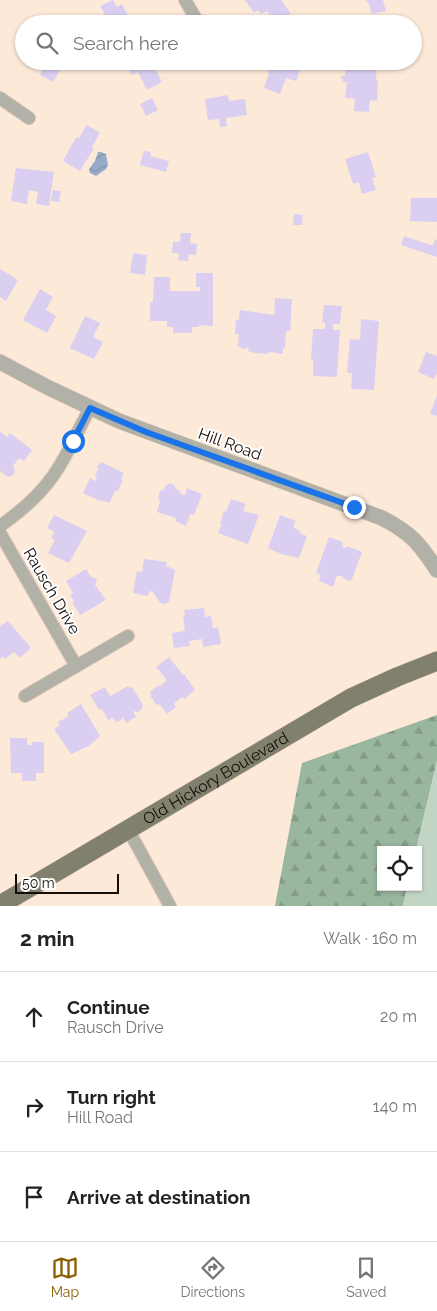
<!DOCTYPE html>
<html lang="en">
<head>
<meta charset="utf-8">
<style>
  :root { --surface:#fff; --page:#f2f2f2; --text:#222; --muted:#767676; --line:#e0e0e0; --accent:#8b5e01 }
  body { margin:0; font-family:Raleway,sans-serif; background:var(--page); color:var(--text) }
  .controls { position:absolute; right:15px; bottom:15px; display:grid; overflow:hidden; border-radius:0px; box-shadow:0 1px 4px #0004 }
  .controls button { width:45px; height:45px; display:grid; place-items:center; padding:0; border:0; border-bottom:1px solid var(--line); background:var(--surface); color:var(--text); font:25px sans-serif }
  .scale { position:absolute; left:15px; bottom:12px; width:104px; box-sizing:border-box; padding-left:5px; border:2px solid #140d08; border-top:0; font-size:14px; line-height:18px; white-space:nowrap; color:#140d08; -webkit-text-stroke:4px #fff; paint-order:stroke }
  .stop { position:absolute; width:15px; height:15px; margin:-11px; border:4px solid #1a73e8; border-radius:50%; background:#fff }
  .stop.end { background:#1a73e8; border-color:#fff; box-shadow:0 1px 5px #0008 }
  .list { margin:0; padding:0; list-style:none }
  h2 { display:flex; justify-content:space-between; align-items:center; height:65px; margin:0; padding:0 20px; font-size:21px }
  h2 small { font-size:16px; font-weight:400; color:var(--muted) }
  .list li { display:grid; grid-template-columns:32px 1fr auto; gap:15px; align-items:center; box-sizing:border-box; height:90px; padding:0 20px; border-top:1px solid var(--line) }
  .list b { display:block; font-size:19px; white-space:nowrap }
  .list p { margin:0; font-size:16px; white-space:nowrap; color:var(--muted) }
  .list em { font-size:16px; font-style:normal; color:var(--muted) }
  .icon { flex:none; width:28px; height:28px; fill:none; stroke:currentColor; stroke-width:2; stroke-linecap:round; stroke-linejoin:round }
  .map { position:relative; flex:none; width:437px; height:906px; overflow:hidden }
  .search { position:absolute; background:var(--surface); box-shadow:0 1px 4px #0004; left:15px; right:15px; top:15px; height:55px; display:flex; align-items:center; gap:12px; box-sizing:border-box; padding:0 18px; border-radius:28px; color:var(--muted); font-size:19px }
  .sheet { height:335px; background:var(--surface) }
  nav { display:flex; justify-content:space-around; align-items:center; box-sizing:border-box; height:70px; border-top:1px solid var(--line); background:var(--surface); font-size:14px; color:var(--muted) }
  nav a { display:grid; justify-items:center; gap:2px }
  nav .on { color:var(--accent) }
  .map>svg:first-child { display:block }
  .forest { fill:url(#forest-firs) }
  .green { fill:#c2d5c5 }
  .water { fill:url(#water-waves) }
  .building { fill:#dacff1 }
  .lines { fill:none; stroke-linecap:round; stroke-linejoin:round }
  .minor-casing { stroke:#d8c6b7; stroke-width:14 }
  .tertiary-casing { stroke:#d8c6b7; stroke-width:16 }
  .primary-casing { stroke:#d8c6b7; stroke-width:20 }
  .minor { stroke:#b2b1a8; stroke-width:12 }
  .tertiary { stroke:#b2b1a8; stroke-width:15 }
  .primary { stroke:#81806e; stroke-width:19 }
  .route { stroke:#1a73e8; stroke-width:6 }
  .labels { text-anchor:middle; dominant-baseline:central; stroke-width:4; stroke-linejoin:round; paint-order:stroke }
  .street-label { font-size:16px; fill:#140d08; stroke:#fff }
</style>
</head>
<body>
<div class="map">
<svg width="437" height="906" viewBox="0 0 437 906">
  <defs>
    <pattern id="forest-firs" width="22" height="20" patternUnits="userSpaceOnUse" patternTransform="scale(1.25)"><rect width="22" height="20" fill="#99b69e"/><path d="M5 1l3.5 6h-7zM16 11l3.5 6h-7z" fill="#839b87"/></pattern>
    <pattern id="water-waves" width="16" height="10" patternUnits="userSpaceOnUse" patternTransform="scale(1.25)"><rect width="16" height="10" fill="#97abc8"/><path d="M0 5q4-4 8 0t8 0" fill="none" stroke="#8192aa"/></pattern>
  </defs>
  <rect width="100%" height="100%" fill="#fde9d8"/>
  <!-- forest -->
  <path class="forest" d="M437,715V761L416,850H381V887H407L403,906H275L302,763Z"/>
  <!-- green -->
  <path class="green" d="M437,761V906H403L407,887H418V850H416Z"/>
  <!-- water -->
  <path class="water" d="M98,152H101L106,154L108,165L106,169L96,176L90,173L89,169L95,161Z"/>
  <!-- building -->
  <path class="building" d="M113,0L117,7L122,4L132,24H101L98,18L105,14L100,6Z
    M245,0H281L291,14L276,24L267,11L261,14L258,10L254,13Z
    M366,0H383L386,11L372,14L368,2L367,3Z
    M24,61H65L53,82L40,75L43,68L33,64L32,66Z
    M122,61H153L156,67L155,68L162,82L147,90L138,72L132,75Z
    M268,61H294L302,64L296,81L286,78L280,94L264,88L269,73L268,72L269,68Z
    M346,61L377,63L376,80L378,81L377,101L370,100L369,112L354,111L355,99L345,98L347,82H343V79L341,78V76H345Z
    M228,95L229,101L245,99L247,115L226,118L227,126L220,127L219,119L208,120L205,99Z
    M152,98L158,110L146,116L140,104Z
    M87,125L100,133L92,147L94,148L80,171L63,161L72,144L77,137L79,138Z
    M144,151L151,152L150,156L169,161L166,172L140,165Z
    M368,152L376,177L372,178L376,190L362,194L359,182L353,184L345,159Z
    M16,168L54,172L49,206L36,204L38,192L29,190L27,204L11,201Z
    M53,190L61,191L59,202L51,201Z
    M411,198H437V222L410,221Z
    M294,214L303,215L302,225H293Z
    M181,233H191L190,243L197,244L196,255L189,254L188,261L178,260L179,253H172L173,242H180Z
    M404,236L433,246L435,239L437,240V257L401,245Z
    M133,253L147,255L145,275L130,273Z
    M0,269L18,280L6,301L0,297Z
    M196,273H213V326L199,325V327H192V333H173V327H167V321H150V302H153L154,277H170V291H200V287H196Z
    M40,289L53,297L46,310L56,316L47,333L23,320Z
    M275,298L292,299L290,331H286L285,348L283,347V354L271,352L265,354L255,353L248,351L249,346L246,349L241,348L238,346L239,334H235L236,320H239L240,310L274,315Z
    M324,305L342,306L340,324H333V330H340L337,377L313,376V359H311L313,329H325V323L322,322Z
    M85,316L100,323L93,337L103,342L94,359L70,348Z
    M361,319L379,321L374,390L351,389L352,373H347L350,339L360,340Z
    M426,352L437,356V373L434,379L418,372Z
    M437,395V416L430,414Z
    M0,431L7,437L10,433L32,450L24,461L19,458L13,466L14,468L15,472L12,476L8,477L0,471Z
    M101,462L124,473L121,479L123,480L118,491L116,490L109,503L101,500L100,501L83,493L90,478L95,481L97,476L95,475L98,469L97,466Z
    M170,483L174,485L176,489L181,491L180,494L185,495L187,488L202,494L194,515L190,514L186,526L175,521L176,518L157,512L160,501L158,498L160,491L164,490L166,485Z
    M231,499L246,504L243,511L259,515L248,544L218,533L222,524L220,523L224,511L226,512Z
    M54,515L87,531L69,563L48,553L55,540L51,538L54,532L47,528Z
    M280,515L296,521L293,528L300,530L299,533L307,536L299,558L281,554L268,548Z
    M329,537L343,542L342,547L346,548L347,546L362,552L352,579L349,581L343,578L342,576H337L333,587L319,581L321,575L316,573Z
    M144,559L167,562L166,568L167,566L175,570L169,602L164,604L160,603L153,592L149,591L148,596L133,593L137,571L142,572Z
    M86,569L91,577L97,579L95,585L106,600L80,615L72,602L74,601L70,595L73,593L66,581Z
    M204,608L205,617L211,616L213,628L218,627L221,644L203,647L202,639L189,641L190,646L174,648L172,633L185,631L183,617L185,615L184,610Z
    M8,621L31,648L20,658L14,652L5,659L2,657L0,659V626Z
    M169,657L183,675L184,674L195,690L184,699L182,697L174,704L176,707L167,714L159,704L157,705L150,696L152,695L150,692L159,685L160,687L161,685L167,680L156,667Z
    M128,686L129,688L132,687L143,705L141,710L138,712L133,711L136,717L126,723L123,717L121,720L117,722L112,718L108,720L102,709L99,710L90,695L105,687L110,696Z
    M81,704L100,736L89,746L71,754L54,729L60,725L58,722L69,716L67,713Z
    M10,738H27V745H32V742H44V773H36V781H22V773H11Z"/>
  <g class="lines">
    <defs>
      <path id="minor" d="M185,0L199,24
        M0,98L29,118
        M0,526C20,512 39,496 53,476C68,455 78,430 90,408
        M0,533L76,666
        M25,696L128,636
        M128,829L170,906"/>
      <path id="tertiary" d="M0,362L47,387L119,421L382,518C411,533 419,543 437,570"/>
      <g id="primary">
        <path id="s1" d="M0,905L351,698L397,677L437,661"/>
      </g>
    </defs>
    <!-- minor casing -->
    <use href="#minor" class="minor-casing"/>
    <!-- tertiary casing -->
    <use href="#tertiary" class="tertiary-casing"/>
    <!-- primary casing -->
    <use href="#primary" class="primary-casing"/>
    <!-- minor -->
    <use href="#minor" class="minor"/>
    <!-- tertiary -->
    <use href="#tertiary" class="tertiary"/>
    <!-- primary -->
    <use href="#primary" class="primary"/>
  </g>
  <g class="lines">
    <!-- route -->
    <path class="route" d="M73,441L90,408L146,432L354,507"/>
  </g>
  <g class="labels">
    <!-- street labels -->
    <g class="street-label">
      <text transform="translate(230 444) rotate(20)">Hill Road</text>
      <text transform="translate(52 591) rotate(60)">Rausch Drive</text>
      <text stroke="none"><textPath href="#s1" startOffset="250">Old Hickory Boulevard</textPath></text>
    </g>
  </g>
</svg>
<div class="controls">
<button><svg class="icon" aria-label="locate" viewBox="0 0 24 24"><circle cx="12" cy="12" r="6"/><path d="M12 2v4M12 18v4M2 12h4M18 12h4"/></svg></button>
</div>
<div class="scale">50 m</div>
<div class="stop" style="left:73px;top:441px"></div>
<div class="stop end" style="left:354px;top:507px"></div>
<div class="search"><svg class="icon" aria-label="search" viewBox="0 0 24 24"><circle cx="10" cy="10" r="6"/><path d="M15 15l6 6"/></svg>Search here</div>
</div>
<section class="sheet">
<h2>2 min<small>Walk · 160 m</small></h2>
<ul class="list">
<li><svg class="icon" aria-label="ahead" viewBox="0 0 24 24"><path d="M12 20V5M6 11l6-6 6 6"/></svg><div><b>Continue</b><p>Rausch Drive</p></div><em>20 m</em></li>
<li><svg class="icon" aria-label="right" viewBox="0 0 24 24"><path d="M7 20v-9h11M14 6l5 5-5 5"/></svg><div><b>Turn right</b><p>Hill Road</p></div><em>140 m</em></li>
<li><svg class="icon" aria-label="arrive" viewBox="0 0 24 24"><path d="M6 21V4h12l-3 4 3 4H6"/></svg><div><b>Arrive at destination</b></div></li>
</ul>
</section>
<nav>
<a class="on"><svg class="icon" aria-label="map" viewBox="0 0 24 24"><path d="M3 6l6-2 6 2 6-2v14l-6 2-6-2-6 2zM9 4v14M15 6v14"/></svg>Map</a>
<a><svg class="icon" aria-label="directions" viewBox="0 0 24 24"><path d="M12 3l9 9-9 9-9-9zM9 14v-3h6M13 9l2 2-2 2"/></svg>Directions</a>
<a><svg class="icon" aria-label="saved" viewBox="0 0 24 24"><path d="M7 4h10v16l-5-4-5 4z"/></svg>Saved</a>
</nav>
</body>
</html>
